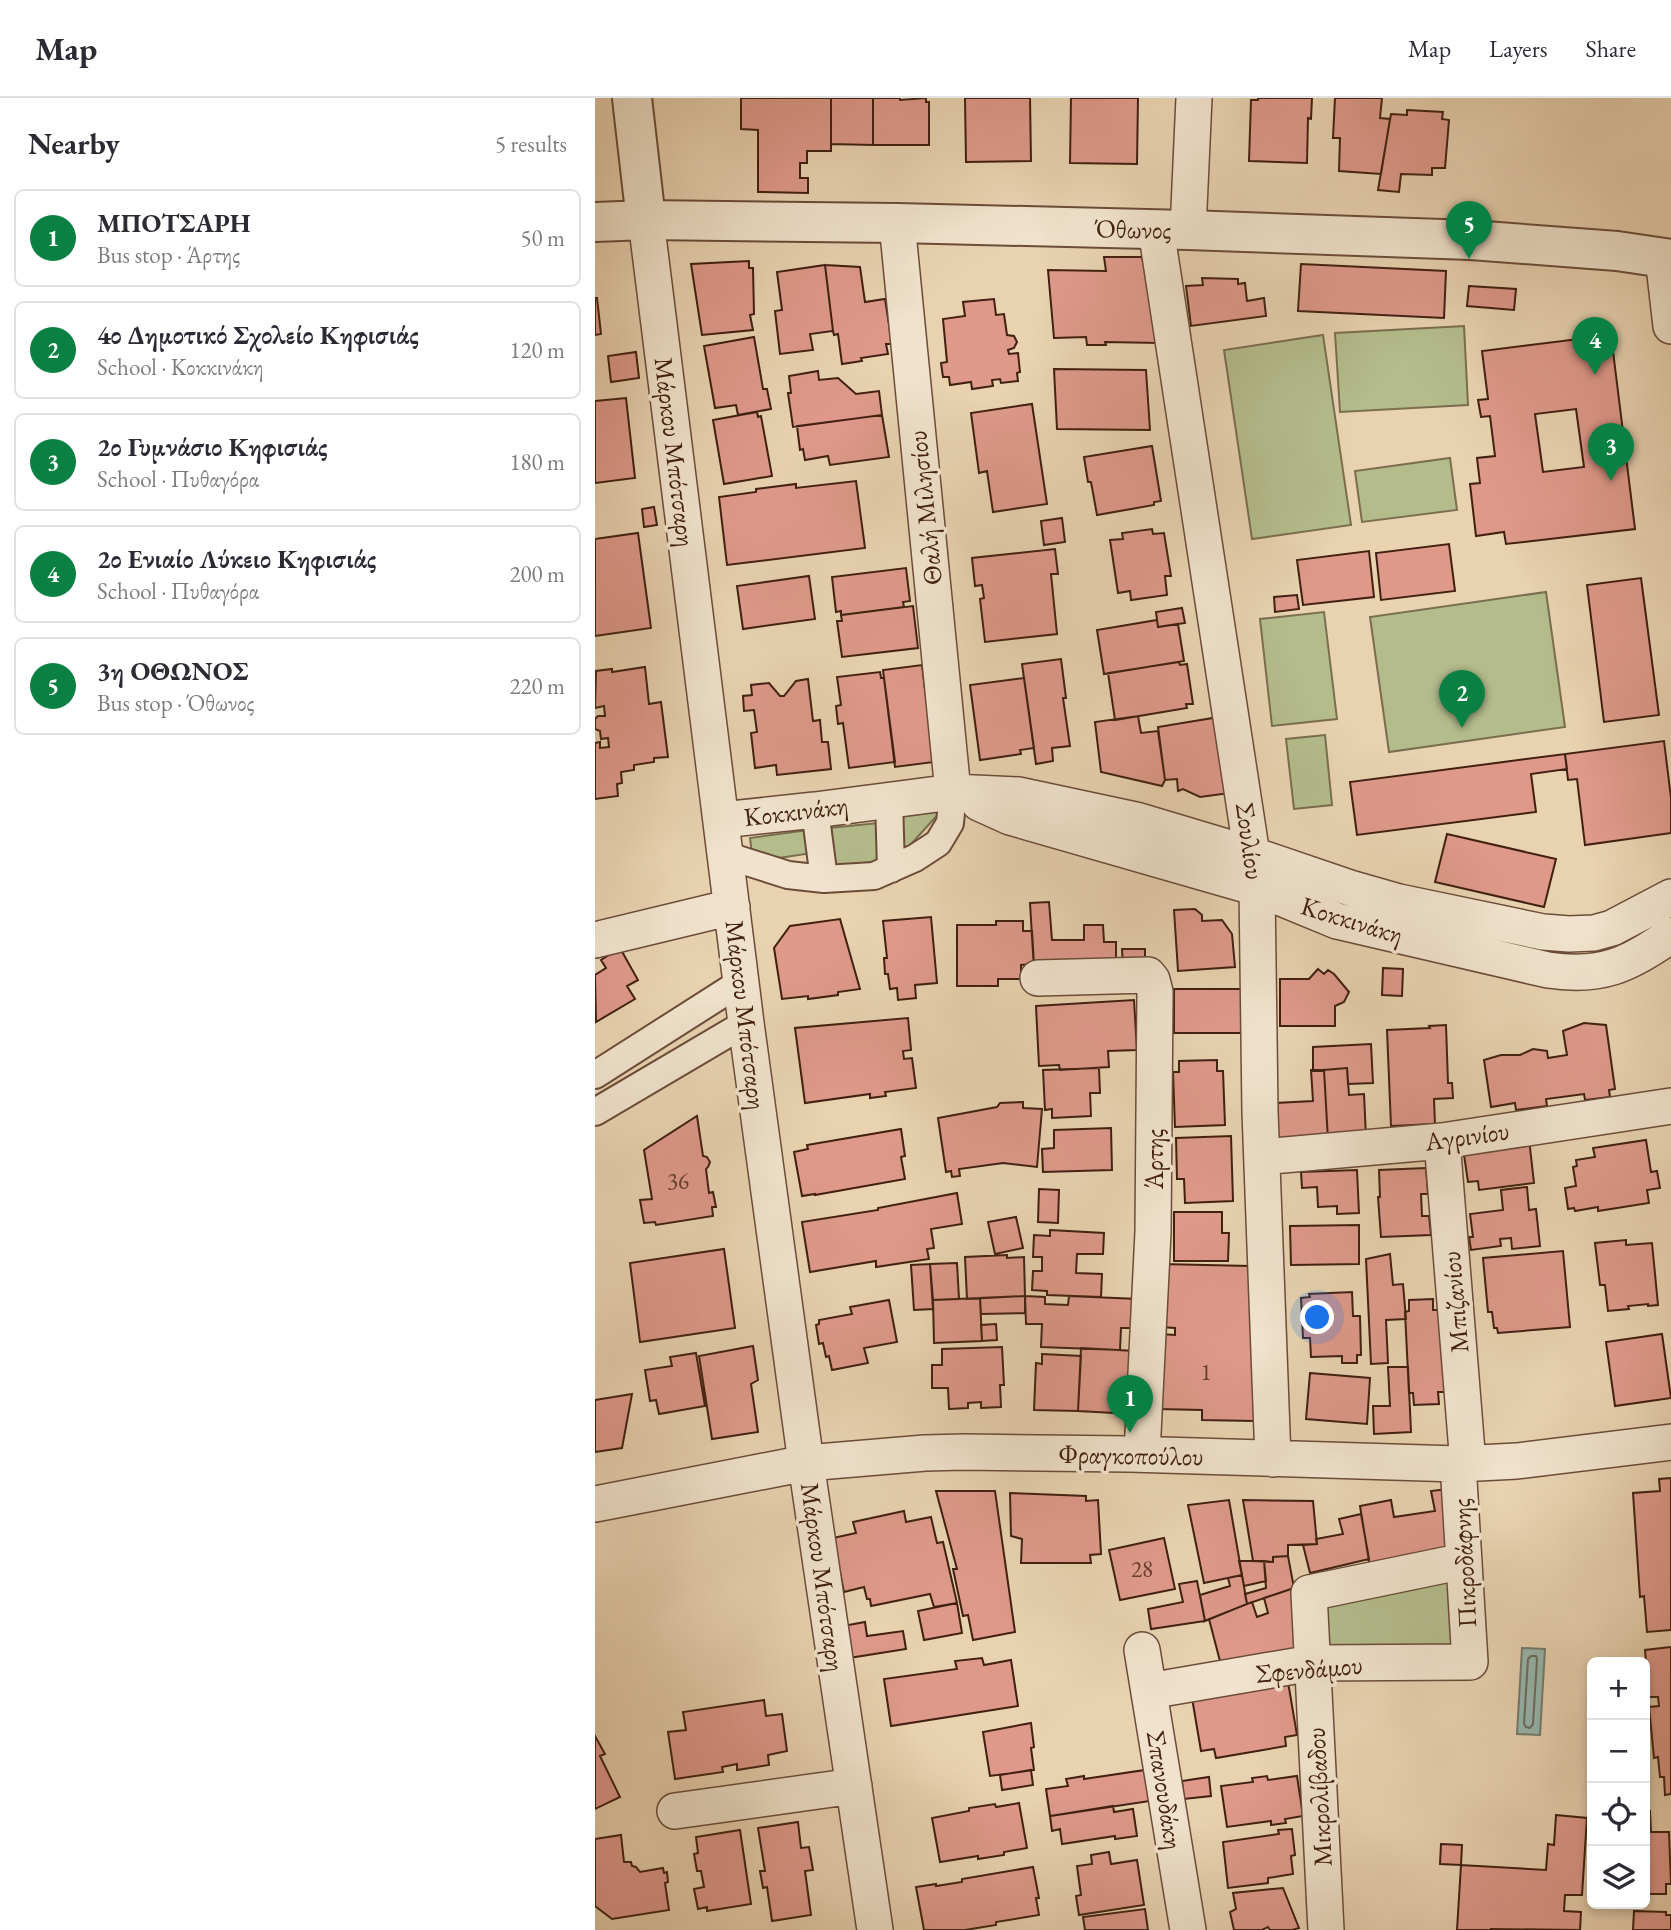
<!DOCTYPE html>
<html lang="en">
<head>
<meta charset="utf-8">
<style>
  :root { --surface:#fff; --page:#f7f7f7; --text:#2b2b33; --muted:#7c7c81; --line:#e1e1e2; --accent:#0b8043 }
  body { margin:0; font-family:"EB Garamond",serif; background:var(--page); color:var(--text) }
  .controls { position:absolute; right:21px; bottom:21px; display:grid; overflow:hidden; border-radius:10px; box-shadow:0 4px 10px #0003 }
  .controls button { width:63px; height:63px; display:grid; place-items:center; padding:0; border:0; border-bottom:2px solid var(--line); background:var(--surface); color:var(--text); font:35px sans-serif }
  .you { position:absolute; left:723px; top:1220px; width:24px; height:24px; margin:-18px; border:5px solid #fff; border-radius:50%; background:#1a73e8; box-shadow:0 0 0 10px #1a73e833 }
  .badge { display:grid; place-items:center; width:46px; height:46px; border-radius:50%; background:var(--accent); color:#fff; font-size:23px; font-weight:700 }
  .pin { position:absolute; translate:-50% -58px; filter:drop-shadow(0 2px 4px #0008) }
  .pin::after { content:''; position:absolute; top:37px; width:24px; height:21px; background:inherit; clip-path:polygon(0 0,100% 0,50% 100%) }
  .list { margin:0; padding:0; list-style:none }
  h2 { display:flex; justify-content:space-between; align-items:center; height:91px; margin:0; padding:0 28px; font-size:30px }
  h2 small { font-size:23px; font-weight:400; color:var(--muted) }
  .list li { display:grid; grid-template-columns:46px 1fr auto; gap:21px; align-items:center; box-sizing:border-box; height:98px; margin:0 14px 14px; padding:0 14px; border:2px solid var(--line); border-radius:10px }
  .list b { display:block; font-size:26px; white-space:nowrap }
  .list p { margin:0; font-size:23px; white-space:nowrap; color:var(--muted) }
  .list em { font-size:23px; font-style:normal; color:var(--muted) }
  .icon { flex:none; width:38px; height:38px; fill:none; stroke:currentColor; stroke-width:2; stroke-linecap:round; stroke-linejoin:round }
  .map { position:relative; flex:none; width:1076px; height:1832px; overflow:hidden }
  header { display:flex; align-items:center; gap:42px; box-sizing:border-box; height:98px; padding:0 35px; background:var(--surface); border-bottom:2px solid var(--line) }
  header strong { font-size:33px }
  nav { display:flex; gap:38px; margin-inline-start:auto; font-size:24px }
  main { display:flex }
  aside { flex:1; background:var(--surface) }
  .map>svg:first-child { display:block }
  .green { fill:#b4bc8c; stroke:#7a6e4e; stroke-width:2 }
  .water { fill:#97b7ae; stroke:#757b6f; stroke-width:2 }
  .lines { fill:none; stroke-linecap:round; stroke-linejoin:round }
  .shore { stroke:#6c6c5f; stroke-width:2 }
  .building { fill:#de998b; stroke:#412010; stroke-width:2; fill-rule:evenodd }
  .pedestrian-casing { stroke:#6b4c38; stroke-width:30 }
  .minor-casing { stroke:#6b4c38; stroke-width:38 }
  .tertiary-casing { stroke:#6b4c38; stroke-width:42 }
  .pedestrian { stroke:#f0e2cc; stroke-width:26 }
  .minor { stroke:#f0e2cc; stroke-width:35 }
  .tertiary { stroke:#f0e2cc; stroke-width:38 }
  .labels { text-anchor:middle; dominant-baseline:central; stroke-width:7; stroke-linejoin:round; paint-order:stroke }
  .number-label { font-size:23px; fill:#683e2f }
  .street-label { font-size:26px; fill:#412010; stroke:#f0e2cc }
</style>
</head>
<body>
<header>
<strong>Map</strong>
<nav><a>Map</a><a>Layers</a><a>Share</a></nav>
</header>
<main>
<aside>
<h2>Nearby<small>5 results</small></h2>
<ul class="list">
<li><span class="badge">1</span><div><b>ΜΠΟΤΣΑΡΗ</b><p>Bus stop · Άρτης</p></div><em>50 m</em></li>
<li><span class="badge">2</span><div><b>4ο Δημοτικό Σχολείο Κηφισιάς</b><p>School · Κοκκινάκη</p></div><em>120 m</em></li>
<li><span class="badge">3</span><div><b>2ο Γυμνάσιο Κηφισιάς</b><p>School · Πυθαγόρα</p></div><em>180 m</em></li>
<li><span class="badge">4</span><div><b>2ο Ενιαίο Λύκειο Κηφισιάς</b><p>School · Πυθαγόρα</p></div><em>200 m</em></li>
<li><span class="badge">5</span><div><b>3η ΟΘΩΝΟΣ</b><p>Bus stop · Όθωνος</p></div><em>220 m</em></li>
</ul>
</aside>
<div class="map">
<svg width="1076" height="1832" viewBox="0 0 1076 1832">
  <rect width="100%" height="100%" fill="#e8d2b0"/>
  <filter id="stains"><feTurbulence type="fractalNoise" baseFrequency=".00286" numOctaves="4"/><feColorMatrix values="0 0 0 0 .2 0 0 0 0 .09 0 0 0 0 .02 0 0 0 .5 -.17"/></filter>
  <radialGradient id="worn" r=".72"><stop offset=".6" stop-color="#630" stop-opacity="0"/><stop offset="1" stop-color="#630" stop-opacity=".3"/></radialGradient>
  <!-- green -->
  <path class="green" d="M869,228L873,307L745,314L740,235Z
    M728,237L756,427L657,441L629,252Z
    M855,360L862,412L767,424L760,373Z
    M951,494L970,629L794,654L775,519Z
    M729,514L742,621L677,628L665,521Z
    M730,637L737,707L699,711L691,641Z
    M348,711L308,755L305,719Z
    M283,725L287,763L239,769L234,730Z
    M213,732L217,755L158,764L155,740Z
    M854,1476L859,1545L856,1550L726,1554L723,1505Z"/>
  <!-- water -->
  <path class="water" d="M927,1550L950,1551L945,1637L922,1636Z"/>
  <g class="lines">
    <!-- shore -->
    <path class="shore" d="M936,1558H941L942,1561L938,1626L935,1630L931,1629L929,1626L933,1561Z"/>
  </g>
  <!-- building -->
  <path class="building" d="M146,0H236V53H212V65H205V80H213V95L163,94V32L146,31Z
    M236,0H278V47L236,46Z
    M278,0H305V2L331,0V4H334V47H278Z
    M370,0H435L436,63L371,64Z
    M476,0H543L542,66L475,65Z
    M663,0H717L716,21L713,20L712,65L654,63L656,2H663Z
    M740,0H787L785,20L795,21L786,76L744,73L745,40H738Z
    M812,12L848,14L847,21L854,22L850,70H837V77L806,76L804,94L783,92L796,16L812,17Z
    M509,159H547L550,172L553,173L565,245L510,244L511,247H492L491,239L459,240L453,172L511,173Z
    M154,163V170H158L159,216L155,217L158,232L107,237L96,166Z
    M706,166L851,173L849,220L703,213Z
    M230,167L265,169L270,204L290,201L297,246H291L293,256L266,260L267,263L247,266L243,236L239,237L238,233Z
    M230,167L238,233L215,236L218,252L185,256L180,213L187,212L182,174Z
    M607,180L643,181V186L650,185L652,203L669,200L671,218L596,228L591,188L608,187Z
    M874,188L921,191L919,212L872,208Z
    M0,200H2L6,236L0,237Z
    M399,201L401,217L409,216L412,237L419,238L422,244L419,250L413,252L414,256L423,255L425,274L422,275L423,283L406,285L405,281L397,282L398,288L377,291L376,284L355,287L354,279H348L346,265L352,264L348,221L370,218L368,204Z
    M1016,237L1040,431L911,446L909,434L881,438L875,386L885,385L882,360L900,358L895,318L886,319L883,302L893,301L887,253ZM981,311L989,369L948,374L940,316Z
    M159,239L168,291H172L176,311L143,317L141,307L120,310L109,248Z
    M41,254L44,280L16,284L13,258Z
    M459,271L551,272L555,332L462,331Z
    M223,273L224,282L243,280L261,296L284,293L287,317L198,329L193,295H196L194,278Z
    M31,300L40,380L0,385V303Z
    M437,306L452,406L398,414L392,373L384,375L376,315Z
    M162,314L163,319L166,318L177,378L129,386L118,322Z
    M287,317L294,359L235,367L233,358L210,362L208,351L205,352L202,328Z
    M557,348L566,403L559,404V407L502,417L496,384H493L489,359Z
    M261,383L270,450L132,467L124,399L161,394V391L201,386V390Z
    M59,409L62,427L49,429L47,411Z
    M467,420L470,444L449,447L446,423Z
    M557,431L558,436L569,435L576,478H570L572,497L536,502L535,493L523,495L515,442L528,441L527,435Z
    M43,435L56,530L0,538V441Z
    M854,446L860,493L786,502L781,455Z
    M460,451L463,476H456L462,536L390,544L385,501L389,500L387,487L380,488L377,460Z
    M774,453L779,499L708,507L702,462Z
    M311,470L315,503L308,504L309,509L246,517V513L241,514L237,479Z
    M214,478L220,521L148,531L142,488Z
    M1046,480L1064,617L1009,624L992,487Z
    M702,497L704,511L680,514L679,499Z
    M318,508L323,550L247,559L242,523H247L246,517Z
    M587,510L590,525L563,529L561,514Z
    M562,522L563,529L583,526L589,563L509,576L502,532Z
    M466,561L471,600H468L475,648L457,650L458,663L441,666L427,566Z
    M584,564L585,567L592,566L598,606H591L592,610L520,622L513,575Z
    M327,567L339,664L300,669L288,572Z
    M50,569L54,606L66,604L73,659L59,660V664L39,667V672L26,674L27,685L22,686L23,698L0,701V645L5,644V650L14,649L13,640L6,641L5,633L0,631V621L3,618H10L9,608L0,610L1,573L17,571V574Z
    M285,574L286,580H289L300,664L254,670L248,625L243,626L241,608L246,607L242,579Z
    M429,580L439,650L425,652L426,656L385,662L375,587Z
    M213,581L218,623L225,622L227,644H233L236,671L182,677L181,667L160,670L156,635L162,634L159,612L149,613L148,598L157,597L156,587L174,585L185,598H189L201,583Z
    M543,618L546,635L563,633L570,682L567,688L506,674L500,624Z
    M624,619L635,695L605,699L588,691L583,693L582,681L570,682L563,629Z
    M1069,643L1076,700V735L990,747L982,681L973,682L970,656Z
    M970,656L972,671L936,676L941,714L762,737L755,684Z
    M852,736L961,761L949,809L840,784Z
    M454,804L457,842H489V827H508L509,844H521V869L439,871L435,805Z
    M600,811L607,817V823L627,822L637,836L640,869L583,873L579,812Z
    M336,819L342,885L320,887L321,900L303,902L302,890L295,891L293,876H290L289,860H292L288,823Z
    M245,821L265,891L243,894V897L213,901V898L187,901L179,850L195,828Z
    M401,823H428V833H437L439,866L426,867V881H403V888H362V827H401Z
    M25,850L43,882L32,888L40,901L1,924L0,877L11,870L6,862Z
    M527,851H550V869H528Z
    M788,870L808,871L807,898L787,897Z
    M723,871L729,876L733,872L739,876L754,894L749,904L740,908V928H685V881H714Z
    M579,891H647V935H579Z
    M539,902L542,952L513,953L514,969L465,972L464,967L444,968L441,908Z
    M313,920L316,952L308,953L309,961L317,960L321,990L290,994L291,998L275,1000V996L210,1005L200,930Z
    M989,925L1011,927L1020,991L1014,992L1015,999L990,1002L989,996L951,1001L952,1008L921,1012L920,1005L896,1009L889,962L906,957H925L938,951L952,953L953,960L972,957L968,933Z
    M851,927L853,985H857L858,1000L839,1001L840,1026L796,1028L792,932L835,930L834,928Z
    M776,946L778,985L753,986L752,970L718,973V949Z
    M622,962V973H628L630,1027L580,1029L578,974H584V963Z
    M504,970L505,995H495L496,1018L457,1020V1011L450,1012L448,972Z
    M752,970L754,997L769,996L771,1039L733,1042L729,972Z
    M716,972H729L733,1042L683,1045L680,1005L718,1003Z
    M428,1004V1010L447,1011L442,1069L408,1065L364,1071L365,1078L357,1079L356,1073L351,1074L343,1020L402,1009L405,1005Z
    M102,1018L108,1058L112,1059L115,1064L113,1069L111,1071L114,1095L118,1094L121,1109H117L118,1118L61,1127L60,1124L49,1125L45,1102L57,1101L49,1052Z
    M516,1030L517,1072L448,1074L447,1051L459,1050V1032Z
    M306,1031L310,1058L306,1059L310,1081L220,1097V1096L207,1098L199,1054L213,1051L212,1047Z
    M636,1038L638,1103L590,1105L589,1081H582L581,1040Z
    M934,1041L939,1085L884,1092L883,1083L873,1084L868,1050Z
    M1051,1042L1056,1074L1062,1073L1065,1090L1052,1092L1054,1105L1003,1113V1109L980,1113L979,1110L973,1111L970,1090L981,1088L978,1069L982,1068L981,1062L1000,1059L998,1050Z
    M831,1070L833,1096H826L827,1118H834L836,1137L786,1139L783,1099H785L784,1072Z
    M762,1072L764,1115L742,1116V1108L723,1109L722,1089L707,1090L706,1074Z
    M932,1089L934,1112L941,1111L945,1148L917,1151L916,1140L905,1141L906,1148L876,1152L874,1139H878L875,1116L908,1112L906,1092Z
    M444,1091L464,1092L463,1125L443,1124Z
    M362,1095L367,1126L336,1131L339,1150L332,1151L334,1161L281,1169V1163L215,1174L207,1124L283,1112V1110Z
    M579,1114H627V1135H634L633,1163H579Z
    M421,1119L428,1150L400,1156L393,1124Z
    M764,1127V1166L696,1167L695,1128Z
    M455,1132L509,1135L508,1156H482L481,1175L507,1176L506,1199L452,1197V1193L437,1192L438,1173H447V1159H438L439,1137L455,1138Z
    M1031,1142V1147L1057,1145L1063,1207L1053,1208V1206L1033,1208L1034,1211L1013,1213L1010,1187H1005L1000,1145Z
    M129,1151L140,1230L45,1244L35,1165Z
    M968,1153L975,1229L903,1235L902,1230H899L897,1214H893L888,1160Z
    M795,1156L798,1187L808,1186L811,1221L791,1222L793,1265L776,1266L771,1161Z
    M412,1157V1160L429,1159L430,1198L372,1201L370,1159Z
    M362,1165L364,1201L338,1202L335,1166Z
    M335,1166L338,1211L319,1212L316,1167Z
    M566,1166L655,1168L659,1204V1323L607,1322V1312L563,1311L565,1236L580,1237V1230L565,1229Z
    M757,1194L758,1218H765L766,1257H762V1265H747V1258L716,1259L715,1240H708L706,1200L715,1199L714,1196Z
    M430,1198V1215L386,1216L385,1200Z
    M430,1198L450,1199V1206L473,1207L474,1198L543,1201L542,1230H526L525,1252L446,1249L447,1226H431Z
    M385,1200L387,1243L339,1245L338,1202Z
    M838,1201V1212H847L851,1294H843L844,1306L819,1307L818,1295H814L810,1214L814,1213V1202Z
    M294,1202L302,1244L269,1250L273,1265L237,1272L234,1258L231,1259L228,1245L224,1246L221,1227L224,1226V1222L257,1216L255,1209Z
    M401,1226L402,1242L387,1243L386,1227Z
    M1067,1236L1076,1300L1020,1308L1011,1244Z
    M158,1248L163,1282L156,1286L163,1334L117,1341L104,1258Z
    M407,1249L409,1287H405L406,1309L386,1310V1304L373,1305V1310L354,1311L353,1290H337V1267H347V1251Z
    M486,1250L540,1253L537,1316L483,1313Z
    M101,1255L110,1308L64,1316L61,1302L55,1303L50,1272L77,1268L75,1259Z
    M447,1256L486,1258L483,1313L439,1312L441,1265L447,1266Z
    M793,1269H813L816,1334L779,1336L778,1308H795Z
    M715,1275L775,1280L772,1326L711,1321Z
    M37,1296L27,1350L0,1354V1302Z
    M1076,1380V1532L1052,1534L1049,1498L1045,1499L1038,1395L1065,1393L1064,1381Z
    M852,1391L863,1455L775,1469L765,1408L796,1402L799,1419L840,1413L836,1393Z
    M341,1393H400L420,1534L378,1542L373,1517L368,1518L358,1471H362Z
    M415,1395L491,1398V1403L503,1402L506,1456L495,1457L496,1465H426L427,1441L416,1438Z
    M634,1402L647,1477L609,1485L593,1407Z
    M648,1402L718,1403L722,1446L693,1447V1458L678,1459V1464L658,1463Z
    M309,1413L311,1424L336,1419L342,1445L348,1444L362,1505L339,1509L335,1496L276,1508L275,1501H272L269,1489L249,1494L238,1440L261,1435L258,1424Z
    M766,1416L774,1461L715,1475L708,1447L722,1446L721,1441L748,1436L744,1421Z
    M569,1440L580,1491L525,1502L514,1452Z
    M693,1458L699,1490L652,1506L650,1496L671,1490L669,1463L678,1464V1459Z
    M644,1463H669L671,1483L649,1488Z
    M647,1477L652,1506L610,1523L605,1497L635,1488L633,1480Z
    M602,1483L610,1523L556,1531L553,1511L588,1504L584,1486Z
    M699,1490L704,1549L666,1561L626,1567L614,1521L657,1504L662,1519L673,1515L669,1500Z
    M362,1505L367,1535L329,1542L323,1513Z
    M270,1524L272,1538L308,1533L311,1551L254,1560L248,1528Z
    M1076,1549V1696L1070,1697L1069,1679H1065L1063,1659L1059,1660L1054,1609L1064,1608L1063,1599H1054L1050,1552Z
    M387,1560L389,1567L416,1562L423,1608L296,1628L289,1581L362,1571L360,1563Z
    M693,1584L702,1637L690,1639L691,1648L621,1660L619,1651L606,1653L597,1600Z
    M169,1602L171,1618L187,1616L192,1653L173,1657L174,1667L142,1672V1666L127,1669L128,1674L80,1681L73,1634L91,1632L88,1614Z
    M436,1625L439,1649L436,1650L439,1672L395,1678L388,1634Z
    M0,1638L10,1656L5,1658L25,1699L0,1711Z
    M436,1672L438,1687L407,1692L405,1677Z
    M550,1672L555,1703L455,1718L451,1691L473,1688L471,1681L489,1678V1681Z
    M672,1678L673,1682L702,1678L708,1718L690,1721L691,1725L676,1727V1723L632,1729L626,1688L658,1684L657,1680Z
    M614,1679L616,1698L589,1701L587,1683Z
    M424,1705L432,1750L409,1754V1757L383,1761V1758L345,1764L337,1720L374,1713V1710L400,1706L401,1709Z
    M518,1708L519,1714L538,1711L542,1738L520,1741V1738L467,1746L465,1731L457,1733L455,1718Z
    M1050,1711L1055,1713L1056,1734H1074L1076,1786H1071V1796H1050Z
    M961,1717L992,1720L987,1797H970L969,1813L986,1814L985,1832L896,1831V1832H862L866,1767L951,1772L953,1746L959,1747Z
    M203,1724L206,1750L214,1749L218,1772L210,1773L216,1817L177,1823L172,1789L168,1790L165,1773H170L163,1730Z
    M697,1731L700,1757L696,1758L698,1776L673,1780V1785L633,1790L628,1744L684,1736L683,1732Z
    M145,1732L156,1806L112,1813V1809L103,1811L99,1791L109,1789L106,1773H102L99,1756L103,1755L101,1739Z
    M26,1737L29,1764H36L37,1768L41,1769L45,1774L68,1770L69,1775L72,1774L73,1784L70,1785L74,1812L17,1821L0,1808V1741Z
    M846,1746L867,1747L866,1767L845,1766Z
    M514,1754L516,1766L542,1762L549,1807L484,1817L481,1798L486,1797L482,1768L497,1766L496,1757Z
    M438,1769L444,1800H441L444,1817L401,1824V1827L370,1832H329L321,1789L341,1786V1788L367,1784V1781Z
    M688,1790L704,1830L697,1832H675L673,1829L667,1832H639L635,1814L641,1811L638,1795Z
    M550,1811L553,1832H490L488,1819Z
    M1039,1813L1071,1814V1817H1076V1832H1038Z"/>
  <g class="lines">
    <defs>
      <path id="pedestrian" d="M294,702L296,771
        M220,712L229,781
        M130,757L193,777L229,781L279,778L320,760L343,745L355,725L358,694
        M0,977L146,884
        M0,1014L151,925"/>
      <path id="minor" d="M51,122L151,925L211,1365L280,1832
        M302,125L358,694
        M561,131L662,790L665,1014L678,1361
        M593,132L599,0
        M1068,159L1076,228
        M384,705L415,719L662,790L742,823L953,872C1006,880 1034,867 1076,837
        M127,722L220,712L358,694L424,697L541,722L658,757L755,790L804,804L948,834L974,836L999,835L1017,830L1076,799
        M0,842L137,809
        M443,880L553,877L557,882L560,894L558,1134L547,1356
        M847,1043L873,1366
        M667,1059L847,1043L1076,1008
        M0,1406L211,1365L330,1355L369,1354L534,1356L863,1366L922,1363L1076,1344
        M547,1552L593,1832
        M554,1593L717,1565L875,1564L863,1366
        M80,1713L259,1688
        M731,1832L714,1495L869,1463"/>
      <path id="tertiary" d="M37,0L51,122
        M0,124L51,122L302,125L593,132L876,142L1022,153L1076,161"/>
    </defs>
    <!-- pedestrian casing -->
    <use href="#pedestrian" class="pedestrian-casing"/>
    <!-- minor casing -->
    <use href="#minor" class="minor-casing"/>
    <!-- tertiary casing -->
    <use href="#tertiary" class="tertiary-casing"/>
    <!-- pedestrian -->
    <use href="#pedestrian" class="pedestrian"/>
    <!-- minor -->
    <use href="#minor" class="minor"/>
    <!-- tertiary -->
    <use href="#tertiary" class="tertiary"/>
  </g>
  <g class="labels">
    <!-- number labels -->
    <g class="number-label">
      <text x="83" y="1083">36</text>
      <text x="611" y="1274">1</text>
      <text x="547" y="1471">28</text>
    </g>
    <!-- street labels -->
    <g class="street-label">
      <text transform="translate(538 131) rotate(1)">Όθωνος</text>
      <text transform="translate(80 354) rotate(83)">Μάρκου Μπότσαρη</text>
      <text transform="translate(330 410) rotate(-96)">Θαλή Μιλησίου</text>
      <text transform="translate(201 713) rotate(-7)">Κοκκινάκη</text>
      <text transform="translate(655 743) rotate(82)">Σουλίου</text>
      <text transform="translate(757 822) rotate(17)">Κοκκινάκη</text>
      <text transform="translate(151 917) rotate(83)">Μάρκου Μπότσαρη</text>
      <text transform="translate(872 1038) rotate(-8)">Αγρινίου</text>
      <text transform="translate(559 1061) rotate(-90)">Άρτης</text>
      <text transform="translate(860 1204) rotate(-95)">Μπιζανίου</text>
      <text transform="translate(536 1357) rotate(1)">Φραγκοπούλου</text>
      <text transform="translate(869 1465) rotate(-93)">Πικροδάφνης</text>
      <text transform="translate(228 1479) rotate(82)">Μάρκου Μπότσαρη</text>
      <text transform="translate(714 1571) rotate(-5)">Σφενδάμου</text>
      <text transform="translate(570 1692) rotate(81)">Σπανουδάκη</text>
      <text transform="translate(724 1699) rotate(-93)">Μικρολίβαδου</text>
    </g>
  </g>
  <rect width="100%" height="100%" filter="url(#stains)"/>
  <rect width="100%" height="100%" fill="url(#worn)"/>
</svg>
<div class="controls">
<button>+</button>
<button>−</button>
<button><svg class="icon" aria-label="locate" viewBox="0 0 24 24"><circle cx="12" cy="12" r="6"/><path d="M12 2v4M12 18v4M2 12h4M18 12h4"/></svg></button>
<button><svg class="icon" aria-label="layers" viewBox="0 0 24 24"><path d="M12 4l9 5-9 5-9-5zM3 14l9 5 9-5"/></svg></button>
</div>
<div class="you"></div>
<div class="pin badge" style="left:535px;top:1335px">1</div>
<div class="pin badge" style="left:867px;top:630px">2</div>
<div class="pin badge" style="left:1016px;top:383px">3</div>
<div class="pin badge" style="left:1000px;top:277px">4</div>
<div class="pin badge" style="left:874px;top:161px">5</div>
</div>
</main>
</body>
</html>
